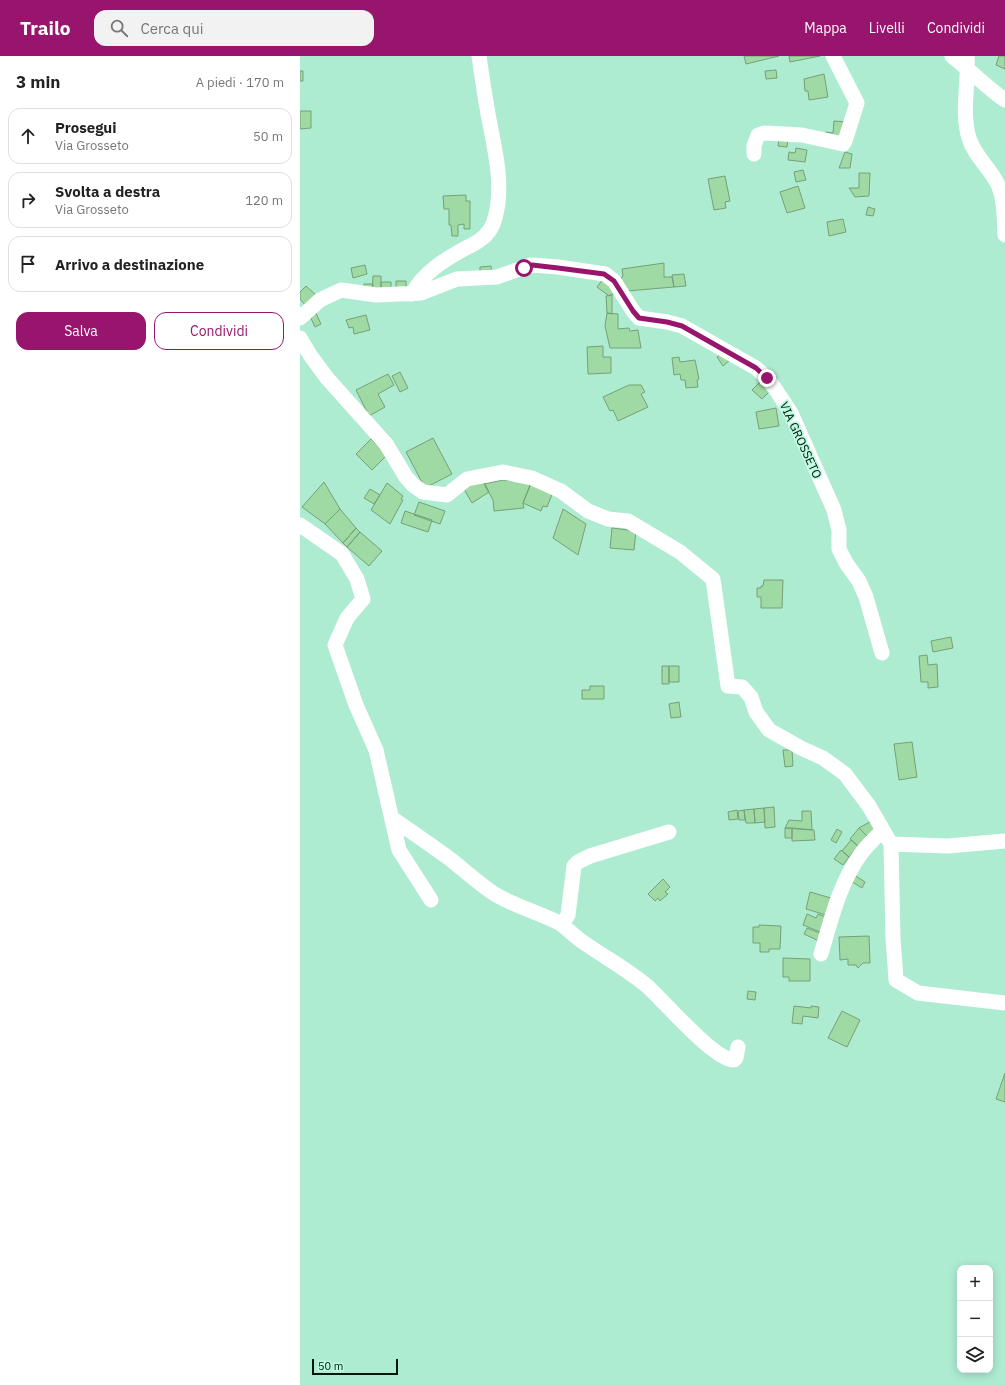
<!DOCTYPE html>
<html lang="it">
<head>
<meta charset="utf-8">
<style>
  :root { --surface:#fff; --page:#f2f2f2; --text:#222; --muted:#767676; --line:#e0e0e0; --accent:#97156c }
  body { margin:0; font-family:"IBM Plex Sans",sans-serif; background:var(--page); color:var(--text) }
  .controls { position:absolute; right:12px; bottom:12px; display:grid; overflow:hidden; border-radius:8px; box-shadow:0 2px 10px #0003 }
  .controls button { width:36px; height:36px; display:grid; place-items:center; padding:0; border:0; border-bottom:1px solid var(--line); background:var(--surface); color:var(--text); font:20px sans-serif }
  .scale { position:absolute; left:12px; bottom:10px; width:86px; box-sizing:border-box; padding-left:4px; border:2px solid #00150d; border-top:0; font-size:11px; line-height:14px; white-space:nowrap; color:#00150d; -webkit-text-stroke:3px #bbfadf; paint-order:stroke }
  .stop { position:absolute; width:12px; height:12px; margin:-9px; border:3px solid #97156c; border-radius:50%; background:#fff }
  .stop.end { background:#97156c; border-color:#fff; box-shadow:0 1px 4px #0008 }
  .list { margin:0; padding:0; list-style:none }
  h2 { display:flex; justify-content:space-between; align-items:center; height:52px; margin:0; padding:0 16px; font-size:17px }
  h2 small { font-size:13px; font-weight:400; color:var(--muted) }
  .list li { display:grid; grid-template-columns:26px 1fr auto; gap:12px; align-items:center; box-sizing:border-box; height:56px; margin:0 8px 8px; padding:0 8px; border:1px solid var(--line); border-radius:12px }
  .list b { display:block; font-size:15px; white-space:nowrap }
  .list p { margin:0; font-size:13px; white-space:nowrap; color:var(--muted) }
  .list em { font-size:13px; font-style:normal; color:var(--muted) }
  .actions { display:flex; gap:8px; padding:12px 16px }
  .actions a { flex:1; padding:9px 0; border:1px solid var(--accent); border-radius:12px; text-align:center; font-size:14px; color:var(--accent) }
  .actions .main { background:var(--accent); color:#fff }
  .icon { flex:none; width:22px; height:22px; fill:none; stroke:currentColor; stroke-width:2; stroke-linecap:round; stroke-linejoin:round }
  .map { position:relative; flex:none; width:705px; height:1329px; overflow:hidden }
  header { display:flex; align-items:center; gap:24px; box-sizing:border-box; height:56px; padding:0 20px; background:var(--accent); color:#fff }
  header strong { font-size:19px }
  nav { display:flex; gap:22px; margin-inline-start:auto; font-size:14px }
  .search { width:280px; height:36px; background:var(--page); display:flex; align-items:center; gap:10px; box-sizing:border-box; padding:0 14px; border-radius:12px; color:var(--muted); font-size:15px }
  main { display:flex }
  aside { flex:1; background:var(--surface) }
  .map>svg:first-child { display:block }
  .building { fill:#9fd9a3; stroke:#76a079 }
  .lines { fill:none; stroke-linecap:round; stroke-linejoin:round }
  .minor { stroke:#fff; stroke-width:15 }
  .route { stroke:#97156c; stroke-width:5 }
  .labels { text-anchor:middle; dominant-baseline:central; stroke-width:3.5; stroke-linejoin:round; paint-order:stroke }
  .street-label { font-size:12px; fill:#00150d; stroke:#bbfadf }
</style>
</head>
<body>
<header>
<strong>Trailo</strong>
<div class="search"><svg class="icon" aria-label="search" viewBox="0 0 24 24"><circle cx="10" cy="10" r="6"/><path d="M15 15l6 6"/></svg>Cerca qui</div>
<nav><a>Mappa</a><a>Livelli</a><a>Condividi</a></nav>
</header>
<main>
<aside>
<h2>3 min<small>A piedi · 170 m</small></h2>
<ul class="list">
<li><svg class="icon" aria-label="ahead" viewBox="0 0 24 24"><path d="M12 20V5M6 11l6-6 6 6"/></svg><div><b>Prosegui</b><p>Via Grosseto</p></div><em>50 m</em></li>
<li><svg class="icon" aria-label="right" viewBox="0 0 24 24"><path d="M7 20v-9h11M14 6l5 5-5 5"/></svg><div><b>Svolta a destra</b><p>Via Grosseto</p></div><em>120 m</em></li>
<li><svg class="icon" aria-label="arrive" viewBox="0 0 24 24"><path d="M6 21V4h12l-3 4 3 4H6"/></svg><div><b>Arrivo a destinazione</b></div></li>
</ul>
<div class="actions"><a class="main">Salva</a><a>Condividi</a></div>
</aside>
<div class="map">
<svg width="705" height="1329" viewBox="0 0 705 1329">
  <rect width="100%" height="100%" fill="#aeecd2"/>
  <!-- building -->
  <path class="building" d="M444,0H479L446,8Z
    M489,0H520L490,6Z
    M699,0H705V13L696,9Z
    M476,14L477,22L466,23L465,15Z
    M0,15H3V25H0Z
    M524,18L528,41L509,44L508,35H505L504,23Z
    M0,55H11V72L0,73Z
    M534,65L547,66L543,83L526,81V76L533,77Z
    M479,82L488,83L487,91L478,90Z
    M496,92L507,94L505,106L488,104L489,96L495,97Z
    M545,96L552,98L550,112H539Z
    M503,114L506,124L496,126L494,116Z
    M559,117H570L569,140L555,141L549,132H559Z
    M425,120L430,145L425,146L426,152L414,154L408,123Z
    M498,130L505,152L487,157L480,136Z
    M166,139V145H170V173H164V168L158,169V180H152L151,169H149V153H144L143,140Z
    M568,151L575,153L573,160L566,159Z
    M543,163L546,176L529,180L527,166Z
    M364,207V221H372L374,231L327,235L318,226L323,220L322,213Z
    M65,209L67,218L53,222L51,212Z
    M191,210L192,220H180V211Z
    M384,218L386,230L374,231L372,219Z
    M73,220H81V238L72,236Z
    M303,223L315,237L309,240L297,231Z
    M96,225H106V236H96Z
    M81,226H91V237L81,238Z
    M64,228H73L72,236L63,235Z
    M6,230L17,240L7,251L0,243V236Z
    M312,239V258L307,257L306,240Z
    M15,255L21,268L15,271L9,258Z
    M307,257L318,258V273L329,272L330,275L338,274L341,292H310L305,270Z
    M66,259L70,274L54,278L53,271L49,272L46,264Z
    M303,290V301H311V317L288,318L287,291Z
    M424,296L430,304L423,310L417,301Z
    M379,301L380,306L395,304L399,323L397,324L398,331L386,332L385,324H381L380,318L374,319L372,302Z
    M100,316L108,332L100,336L92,320Z
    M88,318L94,329L78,338L85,351L69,360L56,334Z
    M462,324L472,333L462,343L452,334Z
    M329,329H341L345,336L341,338L348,351L318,365L313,354L310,355L303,341Z
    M476,352L479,370L459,373L456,356Z
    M133,382L152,418L125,432L106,396Z
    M71,383L87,399L72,414L56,398Z
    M182,422L189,436L172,447L164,433Z
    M203,424L231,427L223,447L224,452L194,455L193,444L184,428Z
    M24,426L40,453L25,468L2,451Z
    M87,427L103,440L101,443L103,444L90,468L71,454Z
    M231,427L253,436L247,451L243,450L241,455L223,447Z
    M70,433L80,439L74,448L64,442Z
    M119,446L145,455L140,468L114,459Z
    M40,453L56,472L43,487L25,468Z
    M263,453L286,468L278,499L253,482Z
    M105,455L132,464L128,476L101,467Z
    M56,472L60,476L47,491L43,487Z
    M312,472L336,475L334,494L310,492Z
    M60,476L82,495L69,510L47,491Z
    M464,524H483L482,552H461V541H457V532H461V530H463Z
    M651,581L653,592L633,596L631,585Z
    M627,599L628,609L637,608L638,631L628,632V626H621L619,600Z
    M362,610H369V628H362Z
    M369,610H379V626H369Z
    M290,630H304V643H282V634H290Z
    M379,646L381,661L371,662L369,648Z
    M612,686L617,721L599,724L594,688Z
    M483,694H492L493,710L485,711Z
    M474,751L475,771L465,772L464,752Z
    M464,752L465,766L455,767L454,753Z
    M454,753L455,767H446L444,754Z
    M437,754L438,763L429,764L428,756Z
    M444,754L445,764H439L438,755Z
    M502,755H511L512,774L485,772L489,764L502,765Z
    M573,764L577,772L567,780L559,772Z
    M485,772H492V782H485Z
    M492,772L514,774L515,784L492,785Z
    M559,772L567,780L558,790L550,783Z
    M537,773L542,776L536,787L531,784Z
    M551,784L558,790L549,801L542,795Z
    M541,794L549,801L543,809L534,803Z
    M553,818L565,826L562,832L549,824Z
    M363,823L370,831L365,836L368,838L360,845L358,842L355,845L348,838Z
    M510,836L531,842L526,859L506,853Z
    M507,858L516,862L518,858L526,861L520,876L503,869Z
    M459,869L481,870L480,893H469V896H460V887H453V871H459Z
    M507,872L522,878L519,885L504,878Z
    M569,880L570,907H563L558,912L556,909H548V903L540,904L539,881Z
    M483,902L510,903V925H489V921H483Z
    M448,935L456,936L455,944L447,943Z
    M494,950L511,952V950L519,951L518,962L503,960L502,968L492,967Z
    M542,955L560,964L547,991L528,982Z
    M705,1017V1046L696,1043Z"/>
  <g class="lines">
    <!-- minor -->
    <path class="minor" d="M652,0C670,14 686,31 705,44
      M667,0C669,27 661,56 669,82C674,99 688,110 696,125C705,140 704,162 705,179
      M454,98V90L458,79L464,77L502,79L543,88L545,85L557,47L533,0
      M112,238C123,217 144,204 164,193C169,190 175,188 180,184C187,179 193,171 195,162C204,130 195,95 189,63C185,42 182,21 179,0
      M0,262L20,244L41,234L76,239L121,237L157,223L197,221L231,209L258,211L305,218L314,225L333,255L339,262L367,266L382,270L456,312L467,322L476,334L491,357L534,454L539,474V493L546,507L559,525L566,541L582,597
      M0,282L10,299L27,322L86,388L106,421L113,429L123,436L147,439L167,423L203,416L232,422L261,435L288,455L308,463L328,465L380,496L413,523L428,630L442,631L451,641L456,656L469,674L501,692L523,702L545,718L569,750L591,788L593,882L596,924L618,937L705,947
      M0,469L42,498L57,523L63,543L47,562L35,589L56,649L76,694L99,794L131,844
      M93,763C112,776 131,789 150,803C164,814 178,827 193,837C213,850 238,856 259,867C267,872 274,880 283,886C304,901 327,913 347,930C364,945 414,1004 434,1004L436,1002L438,991
      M591,788L648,790L705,785
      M262,869L268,859L274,810L278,806L290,800L369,776
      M521,898C531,864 539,829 560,799C566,790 575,782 583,774"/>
  </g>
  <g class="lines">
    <!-- route -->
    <path class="route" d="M224,212L232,209L258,212L304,218L314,225L333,255L339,262L367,266L382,270L456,312L467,322"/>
  </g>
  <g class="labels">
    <!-- street labels -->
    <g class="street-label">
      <text transform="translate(501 384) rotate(65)">VIA GROSSETO</text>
    </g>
  </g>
</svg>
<div class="controls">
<button>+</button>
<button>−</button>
<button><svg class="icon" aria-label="layers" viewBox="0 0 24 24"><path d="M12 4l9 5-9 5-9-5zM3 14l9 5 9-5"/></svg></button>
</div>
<div class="scale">50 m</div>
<div class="stop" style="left:224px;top:212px"></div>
<div class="stop end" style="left:467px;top:322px"></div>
</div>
</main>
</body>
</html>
